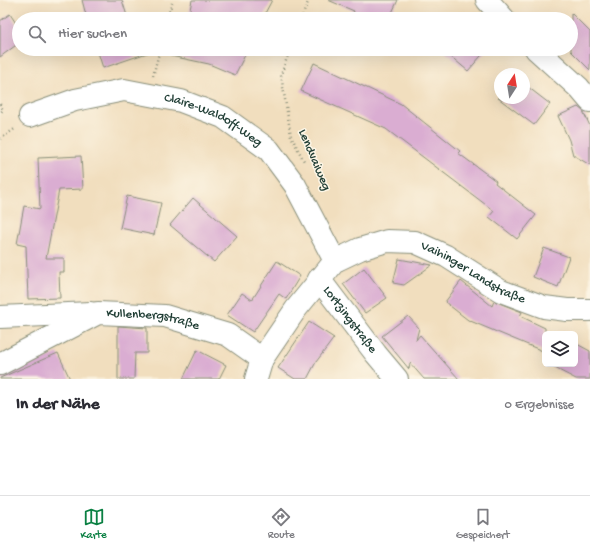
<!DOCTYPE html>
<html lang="de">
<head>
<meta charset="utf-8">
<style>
  :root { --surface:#fff; --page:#f7f7f7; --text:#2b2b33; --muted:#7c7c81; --line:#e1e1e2; --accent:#0b8043 }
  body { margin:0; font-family:"Gochi Hand",sans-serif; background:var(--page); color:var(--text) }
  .controls { position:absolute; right:12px; bottom:12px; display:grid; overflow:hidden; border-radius:6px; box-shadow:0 4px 16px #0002 }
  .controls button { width:36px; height:36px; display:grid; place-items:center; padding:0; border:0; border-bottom:1px solid var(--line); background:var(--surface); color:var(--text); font:20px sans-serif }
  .compass { position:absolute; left:494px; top:68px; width:36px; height:36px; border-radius:50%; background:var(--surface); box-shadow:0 4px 16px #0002; rotate:12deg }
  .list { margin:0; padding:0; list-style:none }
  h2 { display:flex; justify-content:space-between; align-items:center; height:52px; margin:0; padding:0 16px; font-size:17px }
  h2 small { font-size:13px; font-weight:400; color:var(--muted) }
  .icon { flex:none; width:22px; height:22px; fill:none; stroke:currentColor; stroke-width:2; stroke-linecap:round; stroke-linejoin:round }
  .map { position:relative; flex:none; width:590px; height:379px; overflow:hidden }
  .search { position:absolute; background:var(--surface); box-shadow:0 4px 16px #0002; left:12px; right:12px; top:12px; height:44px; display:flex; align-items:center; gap:10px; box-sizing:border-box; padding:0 14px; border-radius:22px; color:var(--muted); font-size:15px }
  .sheet { height:116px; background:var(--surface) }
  nav { display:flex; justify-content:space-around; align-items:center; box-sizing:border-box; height:56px; border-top:1px solid var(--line); background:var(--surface); font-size:11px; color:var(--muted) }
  nav a { display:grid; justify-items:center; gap:2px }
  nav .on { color:var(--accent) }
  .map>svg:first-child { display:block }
  .building { fill:#daadd2 }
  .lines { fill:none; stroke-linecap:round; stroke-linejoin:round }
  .street-casing { stroke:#888e79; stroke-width:24 }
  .path { stroke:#888e79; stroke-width:2.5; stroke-dasharray:1 3; stroke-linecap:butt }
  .street { stroke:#fff; stroke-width:22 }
  .labels { text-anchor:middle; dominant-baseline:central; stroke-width:3; stroke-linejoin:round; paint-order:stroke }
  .street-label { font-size:13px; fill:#1f3d34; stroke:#fcf5e5 }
</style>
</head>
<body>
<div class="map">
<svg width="590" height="379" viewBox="0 0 590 379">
  <rect width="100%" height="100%" fill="#fcf5e5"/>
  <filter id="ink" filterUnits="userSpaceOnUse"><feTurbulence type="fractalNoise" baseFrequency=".025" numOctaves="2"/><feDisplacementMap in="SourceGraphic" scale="8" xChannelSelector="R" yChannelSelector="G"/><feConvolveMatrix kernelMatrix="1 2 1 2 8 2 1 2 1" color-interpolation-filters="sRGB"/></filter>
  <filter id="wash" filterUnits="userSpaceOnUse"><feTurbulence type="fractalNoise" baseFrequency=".012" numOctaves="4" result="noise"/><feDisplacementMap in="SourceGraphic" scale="16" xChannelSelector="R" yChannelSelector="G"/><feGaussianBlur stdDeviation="0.9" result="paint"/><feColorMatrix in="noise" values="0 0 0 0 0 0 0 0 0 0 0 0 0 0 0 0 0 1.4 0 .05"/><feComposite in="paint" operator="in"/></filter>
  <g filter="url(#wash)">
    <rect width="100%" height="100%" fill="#f1debe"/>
    <g id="blocks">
      <!-- building -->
      <path class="building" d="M82,0H122L128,19H87Z
        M192,0H272L262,19H188Z
        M328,0H398L389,19H351L354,11Z
        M571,13L590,32V70L571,51Z
        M10,14L19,28V43L0,57V21Z
        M97,49H150V52L103,68Z
        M172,49H248L235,75L209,64L171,56Z
        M442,49H487L468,71Z
        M314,63L401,104L460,151L458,153L496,181L495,183L536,215L517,239L489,217L494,211L386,129L301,91Z
        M524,84L550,104L534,125L498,98H524Z
        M578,107L583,111L590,126V165L573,155L569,140L558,116Z
        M81,156L83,189L59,190L46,258H64V272H59L60,298L28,299L26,246L17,244L24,206L40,209L38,158Z
        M127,196L161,203L154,235L120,228Z
        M193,198L237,236L214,262L170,225Z
        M544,248L569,257L558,287L533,277Z
        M399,259L432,265L404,285L393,283Z
        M277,261L300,276L286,299L279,294L253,332L227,315L242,293L252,300Z
        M364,268L387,298L365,313L343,284Z
        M461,281L492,306L494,301L522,312L520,316L545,328V352L468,320L445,302Z
        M408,316L419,328L416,340L420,335L459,379H424L410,363L409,369L382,336Z
        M309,322L334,338L316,362L307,379H295L278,368Z
        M118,326L147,328V353H135L134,379H118Z
        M575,343L590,351V379H576L547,364H575Z
        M197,350L226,365L219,379H183Z
        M58,353L70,379H0V378Z"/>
    </g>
  </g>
  <g filter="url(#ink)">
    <use href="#blocks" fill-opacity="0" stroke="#888e79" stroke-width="1"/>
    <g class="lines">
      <defs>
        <g id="street">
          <path d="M487,0L504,19"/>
          <path d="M536,49L579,88L590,101"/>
          <path id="s1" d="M30,116L75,100L124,90L181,101L223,117L269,150L295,185L335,261"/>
          <path id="s2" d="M319,279L376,354L397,379"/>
          <path d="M0,317L91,313"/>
          <path id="s3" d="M0,364L98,313L165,316L228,335L262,359"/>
          <path id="s4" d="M256,379L262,359L296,309L335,261L360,249L387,241L415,242L446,256L501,291L544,307L567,310H590"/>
        </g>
      </defs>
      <!-- street casing -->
      <use href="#street" class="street-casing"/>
      <!-- path -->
      <path class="path" d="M167,19L173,0
        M301,19L309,0
        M290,49L281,75L291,136L304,161
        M153,76L160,49
        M0,104L3,110L0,113
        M0,139L16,128"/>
      <!-- street -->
      <use href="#street" class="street"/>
    </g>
  </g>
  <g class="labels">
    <!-- street labels -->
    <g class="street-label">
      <text stroke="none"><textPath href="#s1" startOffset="193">Claire-Waldoff-Weg</textPath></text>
      <text transform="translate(314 160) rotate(67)">Lendvaiweg</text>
      <text stroke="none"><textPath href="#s4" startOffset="293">Vaihinger Landstraße</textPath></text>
      <text stroke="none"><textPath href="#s2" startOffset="51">Lortzingstraße</textPath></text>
      <text stroke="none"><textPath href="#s3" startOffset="166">Kullenbergstraße</textPath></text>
    </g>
  </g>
</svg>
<div class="controls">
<button><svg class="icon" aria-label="layers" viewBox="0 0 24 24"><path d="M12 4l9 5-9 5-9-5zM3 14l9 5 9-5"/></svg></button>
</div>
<svg class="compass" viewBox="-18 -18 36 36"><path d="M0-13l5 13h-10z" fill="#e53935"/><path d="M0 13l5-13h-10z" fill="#7c7c81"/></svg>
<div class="search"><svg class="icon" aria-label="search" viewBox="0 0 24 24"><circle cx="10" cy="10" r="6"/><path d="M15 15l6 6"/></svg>Hier suchen</div>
</div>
<section class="sheet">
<h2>In der Nähe<small>0 Ergebnisse</small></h2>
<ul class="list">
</ul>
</section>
<nav>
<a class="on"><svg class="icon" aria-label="map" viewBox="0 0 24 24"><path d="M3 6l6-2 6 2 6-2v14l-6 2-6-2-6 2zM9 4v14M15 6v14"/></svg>Karte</a>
<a><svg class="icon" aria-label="directions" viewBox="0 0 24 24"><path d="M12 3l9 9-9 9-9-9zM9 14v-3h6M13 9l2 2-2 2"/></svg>Route</a>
<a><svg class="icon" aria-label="saved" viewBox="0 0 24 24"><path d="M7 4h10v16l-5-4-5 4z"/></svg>Gespeichert</a>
</nav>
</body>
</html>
